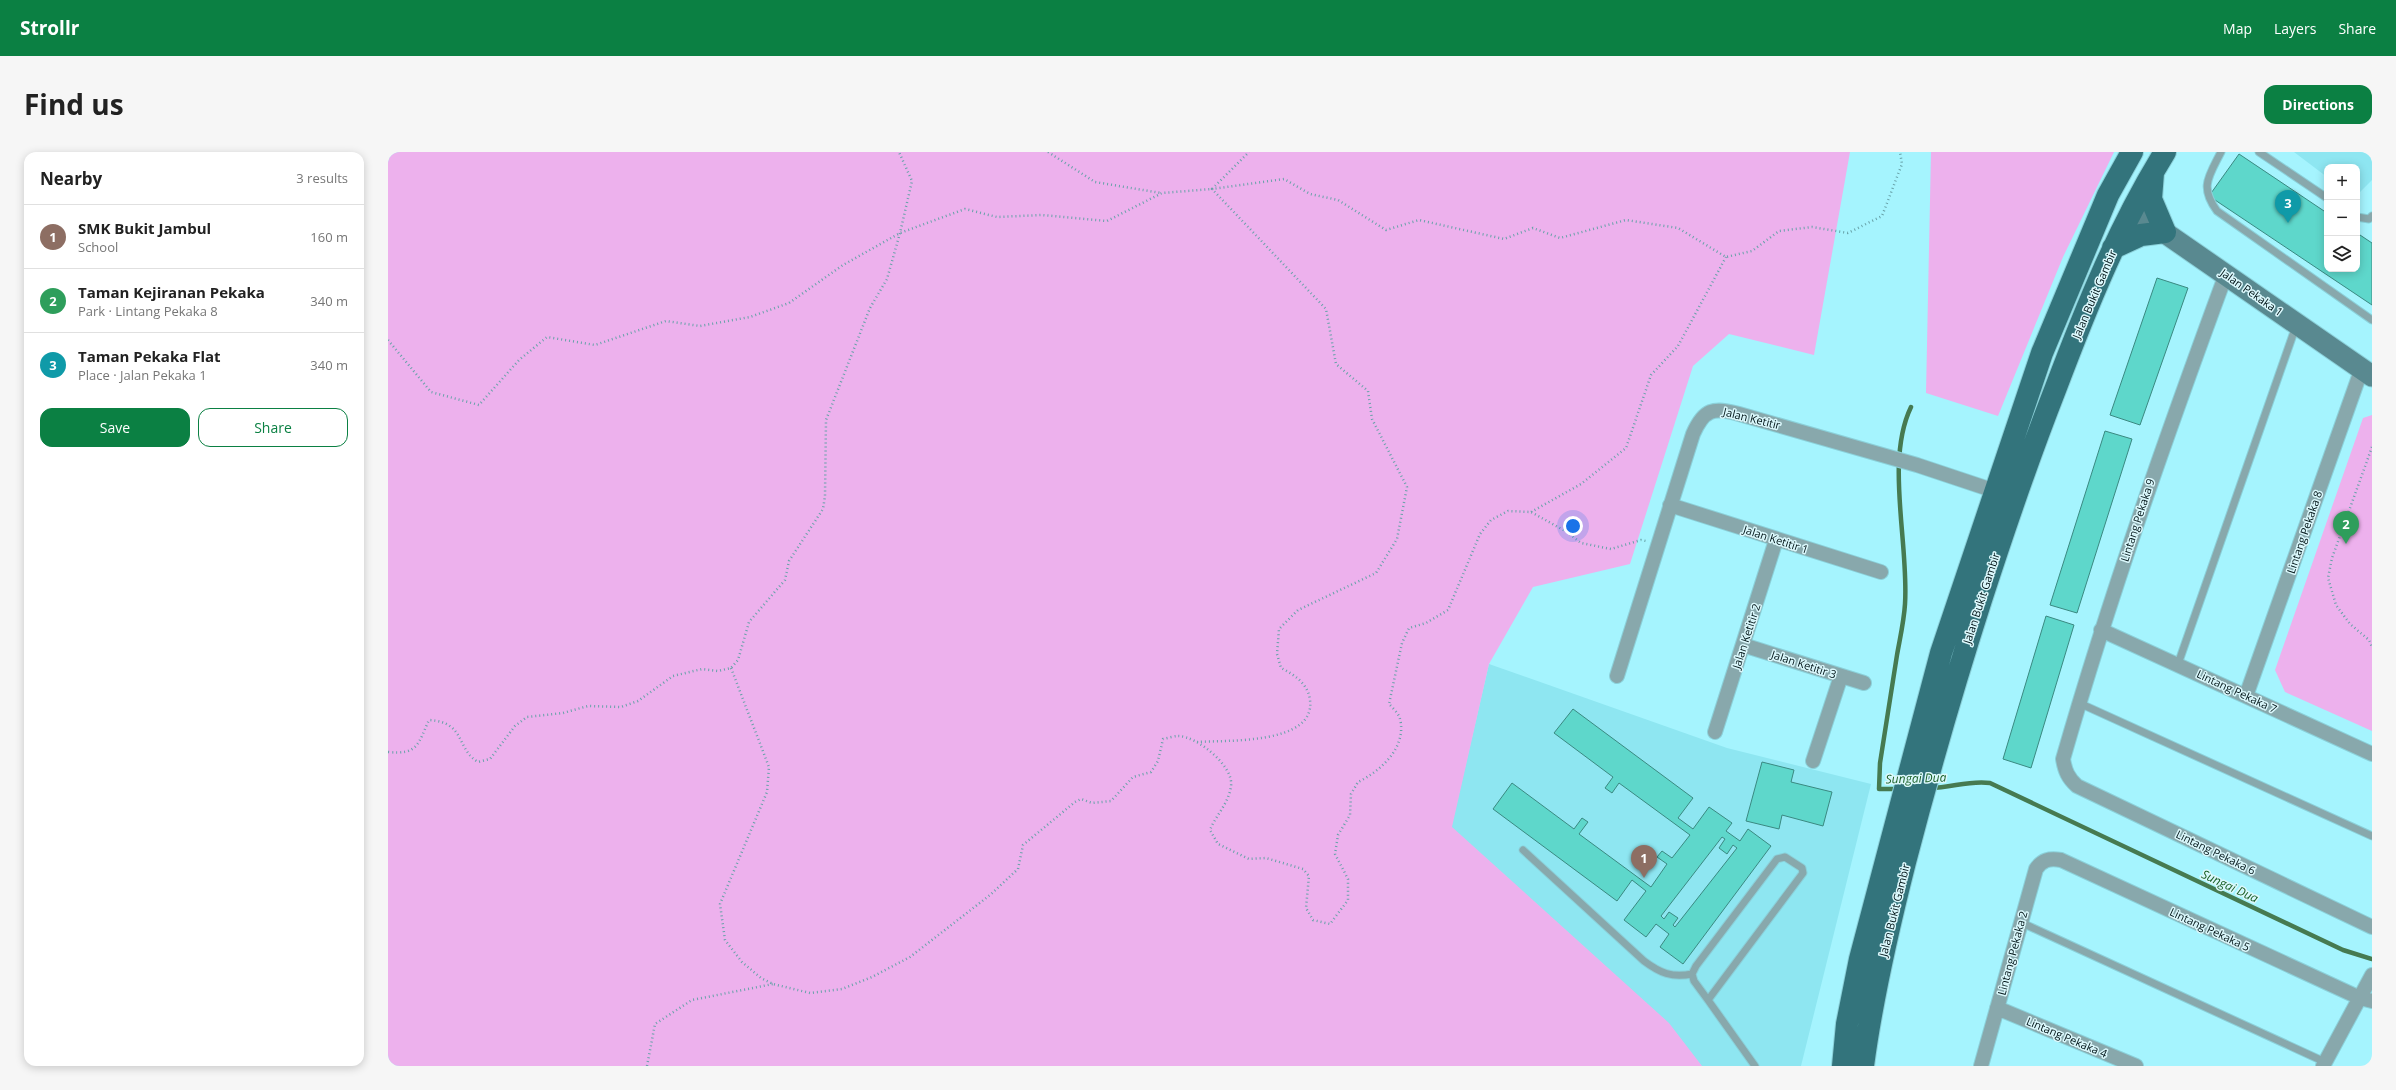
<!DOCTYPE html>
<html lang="en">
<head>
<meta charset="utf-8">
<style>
  :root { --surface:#fff; --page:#f6f6f6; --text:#222; --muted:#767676; --line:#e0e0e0; --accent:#0b8043 }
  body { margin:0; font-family:"Open Sans",sans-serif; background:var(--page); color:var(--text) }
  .controls { position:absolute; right:12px; top:12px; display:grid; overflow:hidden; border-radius:8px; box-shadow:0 2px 10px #0003 }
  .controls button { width:36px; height:36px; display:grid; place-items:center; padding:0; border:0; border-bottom:1px solid var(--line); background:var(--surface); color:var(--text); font:20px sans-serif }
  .you { position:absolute; left:1185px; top:374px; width:14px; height:14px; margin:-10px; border:3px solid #fff; border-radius:50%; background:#1a73e8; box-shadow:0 0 0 6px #1a73e833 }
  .badge { display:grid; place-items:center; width:26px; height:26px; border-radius:50%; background:var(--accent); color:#fff; font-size:13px; font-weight:700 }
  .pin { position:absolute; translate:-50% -33px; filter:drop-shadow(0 1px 2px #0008) }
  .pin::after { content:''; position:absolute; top:21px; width:14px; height:12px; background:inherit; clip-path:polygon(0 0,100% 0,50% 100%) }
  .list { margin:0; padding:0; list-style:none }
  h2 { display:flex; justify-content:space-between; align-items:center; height:52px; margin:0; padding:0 16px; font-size:17px }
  h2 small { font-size:13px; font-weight:400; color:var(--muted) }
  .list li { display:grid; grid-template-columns:26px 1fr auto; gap:12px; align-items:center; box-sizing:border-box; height:64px; padding:0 16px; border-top:1px solid var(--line) }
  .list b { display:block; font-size:15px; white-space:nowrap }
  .list p { margin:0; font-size:13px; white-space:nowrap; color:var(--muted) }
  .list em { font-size:13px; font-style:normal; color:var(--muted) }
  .actions { display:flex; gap:8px; padding:12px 16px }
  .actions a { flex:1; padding:9px 0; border:1px solid var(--accent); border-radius:12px; text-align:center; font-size:14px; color:var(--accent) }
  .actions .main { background:var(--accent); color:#fff }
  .icon { flex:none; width:22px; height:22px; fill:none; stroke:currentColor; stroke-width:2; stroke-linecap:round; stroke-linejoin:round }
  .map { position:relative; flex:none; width:1984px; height:914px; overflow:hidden; border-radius:12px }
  header { display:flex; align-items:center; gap:24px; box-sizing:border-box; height:56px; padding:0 20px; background:var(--accent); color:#fff }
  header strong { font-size:19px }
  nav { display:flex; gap:22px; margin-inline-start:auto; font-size:14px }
  .intro { display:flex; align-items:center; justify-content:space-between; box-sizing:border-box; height:96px; padding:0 24px }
  h1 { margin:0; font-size:28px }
  .button { padding:10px 18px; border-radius:12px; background:var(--accent); color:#fff; font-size:14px; font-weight:700 }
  main { display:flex; gap:24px; padding:0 24px }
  aside { flex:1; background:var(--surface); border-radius:12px; box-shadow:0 2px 10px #0003 }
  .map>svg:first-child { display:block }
  .built { fill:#8ee6f1 }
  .green { fill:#edb1ed }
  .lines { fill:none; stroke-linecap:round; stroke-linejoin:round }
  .stream { stroke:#467a51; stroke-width:4.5 }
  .building { fill:#5ed7cb; stroke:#3a8981; fill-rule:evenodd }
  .lane-casing { stroke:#8bd0d9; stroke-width:9 }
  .street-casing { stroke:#8bd0d9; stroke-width:16 }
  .secondary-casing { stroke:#8bd0d9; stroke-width:23 }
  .primary-casing { stroke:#8bd0d9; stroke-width:24 }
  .path { stroke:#68a2a9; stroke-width:2.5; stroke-dasharray:1 3; stroke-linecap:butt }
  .lane { stroke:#88a8ac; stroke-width:7 }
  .street { stroke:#88a8ac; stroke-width:14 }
  .secondary { stroke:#598990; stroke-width:21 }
  .primary { stroke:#33747c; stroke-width:22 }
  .labels { text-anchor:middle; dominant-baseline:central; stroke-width:3; stroke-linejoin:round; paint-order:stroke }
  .street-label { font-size:11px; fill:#001417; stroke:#dbf8fc }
  .water-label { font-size:12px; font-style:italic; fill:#195f26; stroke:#dbf8fc }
</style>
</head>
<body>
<header>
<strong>Strollr</strong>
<nav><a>Map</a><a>Layers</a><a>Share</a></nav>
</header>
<div class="intro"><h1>Find us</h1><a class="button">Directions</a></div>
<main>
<aside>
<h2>Nearby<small>3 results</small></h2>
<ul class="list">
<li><span class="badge" style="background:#8d6e63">1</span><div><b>SMK Bukit Jambul</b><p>School</p></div><em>160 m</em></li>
<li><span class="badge" style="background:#2e9e5b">2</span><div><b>Taman Kejiranan Pekaka</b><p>Park · Lintang Pekaka 8</p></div><em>340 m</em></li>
<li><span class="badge" style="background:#0f9aa8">3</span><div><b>Taman Pekaka Flat</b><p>Place · Jalan Pekaka 1</p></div><em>340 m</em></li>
</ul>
<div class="actions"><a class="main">Save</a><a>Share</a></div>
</aside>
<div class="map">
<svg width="1984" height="914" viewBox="0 0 1984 914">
  <rect width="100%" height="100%" fill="#a5f4fe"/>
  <!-- built -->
  <path class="built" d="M1906,0H1984V28L1969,43V15H1939V25Z
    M1101,512L1339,596L1483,632L1413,914H1008Z"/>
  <!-- green -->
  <path class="green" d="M0,0H1462L1426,203L1341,182L1305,214L1242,412L1145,435L1101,512L1064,675L1281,871L1314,914H0Z
    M1543,0H1726L1675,105L1610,264L1538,241Z
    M1984,263V579L1897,540L1887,518L1975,266Z"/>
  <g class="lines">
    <!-- stream -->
    <path class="stream" d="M1542,636C1564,636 1580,628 1602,631L1955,798L1984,807
      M1511,637H1491L1492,611C1498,575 1503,539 1509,503C1512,486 1516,469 1517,452C1521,391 1497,309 1523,255"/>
  </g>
  <!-- building -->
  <path class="building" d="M1851,2L1939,61V117H1969V81L1984,91V153L1821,44Z
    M1769,126L1800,136L1752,273L1722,263Z
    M1717,279L1744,287L1689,461L1662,453Z
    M1658,464L1686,473L1643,616L1615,607Z
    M1185,557L1305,646L1290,666L1305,677L1321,655L1344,671L1338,679L1352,689L1360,677L1383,694L1295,812L1272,795L1281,782L1268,772L1258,785L1236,768L1258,739L1244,728L1229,749L1105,657L1124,631L1186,677L1194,666L1200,670L1191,682L1263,735L1279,712L1269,705L1274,699L1284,706L1302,683L1231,631L1224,641L1217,636L1225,625L1166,581ZM1334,685L1337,687L1331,696L1339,702L1345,693L1349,696L1287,775L1285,773L1290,766L1281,760L1276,767L1273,764Z
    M1374,610L1406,618L1403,630L1444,640L1435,674L1394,663L1391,677L1358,669Z"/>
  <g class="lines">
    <defs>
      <path id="lane" d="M1833,0C1821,24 1811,35 1829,59L1984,168
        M1871,0L1939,46
        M1969,65L1981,67L1984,64
        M1790,512L1908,174
        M1691,551L1984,684
        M1135,698L1256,809C1272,821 1284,826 1304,822
        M1632,770L1937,910
        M1320,848L1306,829L1304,822L1308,814L1389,707L1397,705L1414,716L1415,721L1320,848L1367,914"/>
      <path id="street" d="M1838,122C1779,282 1722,443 1675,607C1677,619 1680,626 1689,634L1984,775
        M1282,353L1493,420
        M1713,478L1984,602
        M1355,493L1476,531
        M1229,524L1305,282C1316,257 1325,255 1351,262L1529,313L1607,339
        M1858,544L1974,216
        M1327,580L1388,388
        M1425,609L1453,524
        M1609,856L1748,914
        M1593,914L1648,717C1654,708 1661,706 1673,708L1972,846L1984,849
        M1935,914L1984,823"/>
      <path id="secondary" d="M1744,58L1984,224"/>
      <path id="primary" d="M1725,96L1753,83L1777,80L1763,47L1765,21
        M1455,914L1459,872L1472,807L1553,501L1654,201L1720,43L1744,0
        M1475,914C1484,845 1500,777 1517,710C1540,622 1565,535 1593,448C1616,377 1640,307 1667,238C1698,156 1731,74 1777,0"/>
    </defs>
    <!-- lane casing -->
    <use href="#lane" class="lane-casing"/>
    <!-- street casing -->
    <use href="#street" class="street-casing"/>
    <!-- secondary casing -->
    <use href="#secondary" class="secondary-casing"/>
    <!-- primary casing -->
    <use href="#primary" class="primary-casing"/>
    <!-- path -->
    <path class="path" d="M660,0L707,30L773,41
      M0,188L43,240L91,253L131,208L159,185L207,193L278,169L312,174L362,165L401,151L455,113L512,81L577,57L609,65L654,63L719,69L774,41L824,37L861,0
      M1984,295L1944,406L1940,426L1948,453L1962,472L1981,488L1984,495
      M1143,360L1193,332L1238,296L1263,223L1290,194L1338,105
      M343,516L381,615L379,640L332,752L337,788L354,810L373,826L385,832L422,841L454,837L484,825L522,805L602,743L630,717L635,693L687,650L693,647L704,651L723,649L745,625L763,620L770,609L775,587C780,586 786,584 790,584C809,584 846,614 843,634C841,651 828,663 822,678L830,692L861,707L878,706L915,717L921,724L918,756L925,768L942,772L960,748V727L947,702L950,683L962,663L963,642L970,630C993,619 1019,595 1012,567C1011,562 1005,556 1001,552L1014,491L1021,476L1038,471L1060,458L1092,382L1103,368L1120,359L1143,360L1179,380L1193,391L1223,397L1253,388L1258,389
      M809,590C838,588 928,593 922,548C920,532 907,523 893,516L889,502L891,477L910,458L988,421L1009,387L1019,335L984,267L980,239L948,212L938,157L824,37L896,27L922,42L950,48L998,78L1031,68L1116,87L1145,76L1172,86L1238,68L1290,76L1338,105L1364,99L1391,79L1424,75L1460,81L1494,64L1514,12L1512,0
      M0,600C30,603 30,592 41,568C78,570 68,597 90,610L102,607L127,574L139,565L175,561L200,554L233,555L250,549L285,524L314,517L330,519L343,516L350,508L361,470L397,428L401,409L435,357L437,344L438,268L482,156L499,127L512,81L524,29L511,0
      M259,914L267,872L304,848L385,832"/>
    <!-- lane -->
    <use href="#lane" class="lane"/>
    <!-- street -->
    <use href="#street" class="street"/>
    <!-- secondary -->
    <use href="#secondary" class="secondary"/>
    <!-- primary -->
    <use href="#primary" class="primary"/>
  </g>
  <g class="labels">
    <!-- street labels -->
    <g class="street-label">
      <text transform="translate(1864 140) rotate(35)">Jalan Pekaka 1</text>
      <text transform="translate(1706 142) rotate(-67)">Jalan Bukit Gambir</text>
      <text transform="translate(1364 266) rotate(14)">Jalan Ketitir</text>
      <text transform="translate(1749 368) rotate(-72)">Lintang Pekaka 9</text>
      <text transform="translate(1916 380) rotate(-71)">Lintang Pekaka 8</text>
      <text transform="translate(1388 387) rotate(18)">Jalan Ketitir 1</text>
      <text transform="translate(1593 446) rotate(-72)">Jalan Bukit Gambir</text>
      <text transform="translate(1358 484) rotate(-72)">Jalan Ketitir 2</text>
      <text transform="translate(1416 512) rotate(18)">Jalan Ketitir 3</text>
      <text transform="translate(1849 539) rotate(25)">Lintang Pekaka 7</text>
      <text transform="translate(1828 700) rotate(26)">Lintang Pekaka 6</text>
      <text transform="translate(1506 758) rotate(-76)">Jalan Bukit Gambir</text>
      <text transform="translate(1822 777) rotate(25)">Lintang Pekaka 5</text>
      <text transform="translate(1624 801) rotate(-75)">Lintang Pekaka 2</text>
      <text transform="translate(1679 885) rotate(23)">Lintang Pekaka 4</text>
    </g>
    <!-- water labels -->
    <g class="water-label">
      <text transform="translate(1528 626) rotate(-2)">Sungai Dua</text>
      <text transform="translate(1842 734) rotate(25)">Sungai Dua</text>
    </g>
  </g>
</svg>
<div class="controls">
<button>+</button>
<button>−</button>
<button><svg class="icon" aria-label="layers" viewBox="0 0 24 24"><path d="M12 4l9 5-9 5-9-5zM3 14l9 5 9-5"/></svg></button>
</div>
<div class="you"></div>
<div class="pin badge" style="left:1256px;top:726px;background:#8d6e63">1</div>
<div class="pin badge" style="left:1958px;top:392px;background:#2e9e5b">2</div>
<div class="pin badge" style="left:1900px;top:71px;background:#0f9aa8">3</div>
</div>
</main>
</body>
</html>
